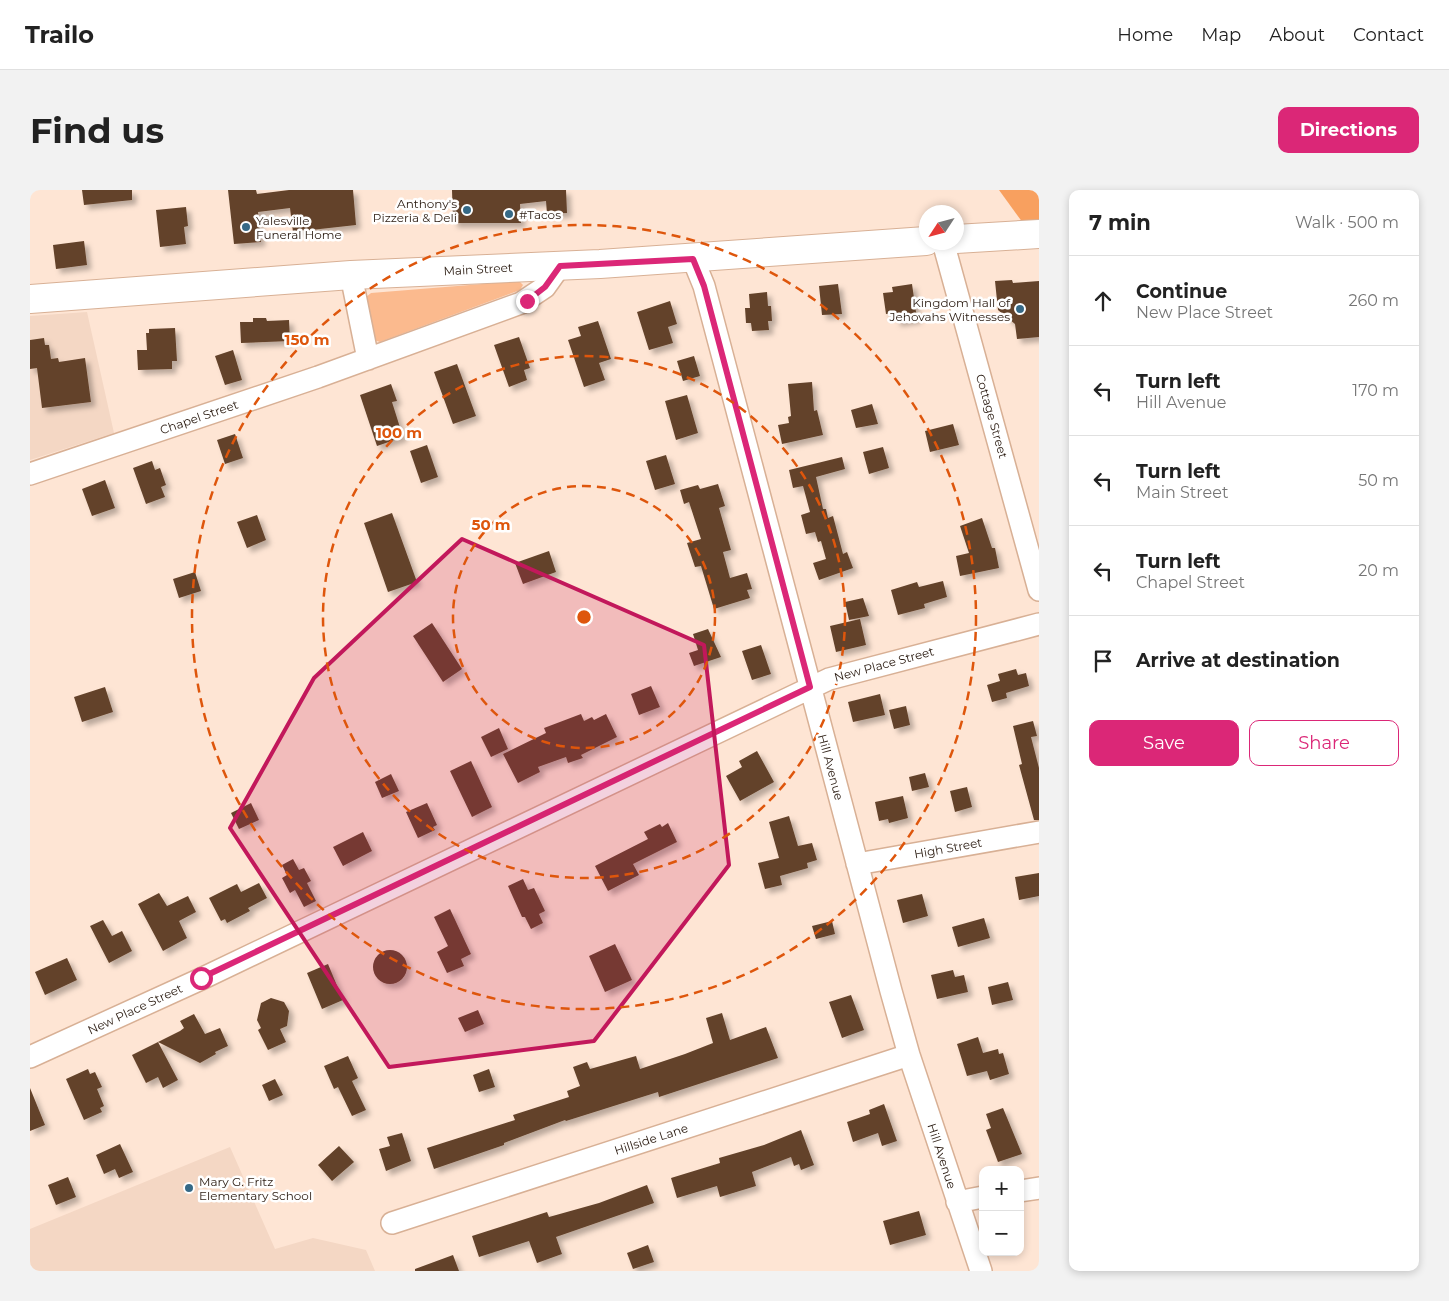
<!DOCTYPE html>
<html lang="en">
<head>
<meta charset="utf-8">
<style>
  :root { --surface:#fff; --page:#f2f2f2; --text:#222; --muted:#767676; --line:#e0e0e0; --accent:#db2777 }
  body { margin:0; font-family:Montserrat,sans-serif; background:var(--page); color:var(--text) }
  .controls { position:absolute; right:15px; bottom:15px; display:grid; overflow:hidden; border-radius:10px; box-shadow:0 2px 8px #0003 }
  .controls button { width:45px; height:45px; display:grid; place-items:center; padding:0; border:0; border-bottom:1px solid var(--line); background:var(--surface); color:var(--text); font:25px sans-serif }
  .compass { position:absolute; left:889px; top:15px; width:45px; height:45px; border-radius:50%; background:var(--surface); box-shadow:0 2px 8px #0003; rotate:234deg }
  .stop { position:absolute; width:15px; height:15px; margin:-11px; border:4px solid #db2777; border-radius:50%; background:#fff }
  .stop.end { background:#db2777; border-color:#fff; box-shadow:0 1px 5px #0008 }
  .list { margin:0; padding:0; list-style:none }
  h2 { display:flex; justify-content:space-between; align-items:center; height:65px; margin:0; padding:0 20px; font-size:21px }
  h2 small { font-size:16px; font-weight:400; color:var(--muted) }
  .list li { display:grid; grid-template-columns:32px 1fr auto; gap:15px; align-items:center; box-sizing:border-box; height:90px; padding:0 20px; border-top:1px solid var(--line) }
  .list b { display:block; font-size:19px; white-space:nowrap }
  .list p { margin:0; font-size:16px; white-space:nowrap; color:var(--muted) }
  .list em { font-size:16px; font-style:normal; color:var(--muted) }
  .actions { display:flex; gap:10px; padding:15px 20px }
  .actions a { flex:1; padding:11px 0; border:1px solid var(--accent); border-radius:10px; text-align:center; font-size:18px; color:var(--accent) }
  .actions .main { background:var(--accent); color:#fff }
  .icon { flex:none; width:28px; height:28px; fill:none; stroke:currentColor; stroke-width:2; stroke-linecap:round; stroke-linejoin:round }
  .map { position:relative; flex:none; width:1009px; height:1081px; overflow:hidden; border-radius:10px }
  header { display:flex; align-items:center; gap:30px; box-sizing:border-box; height:70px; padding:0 25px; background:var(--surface); border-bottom:1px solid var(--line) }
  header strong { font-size:24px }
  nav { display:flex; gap:28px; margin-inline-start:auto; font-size:18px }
  .intro { display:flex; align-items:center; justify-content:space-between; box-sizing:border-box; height:120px; padding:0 30px }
  h1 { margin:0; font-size:35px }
  .button { padding:12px 22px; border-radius:10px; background:var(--accent); color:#fff; font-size:18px; font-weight:700 }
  main { display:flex; gap:30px; padding:0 30px }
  aside { flex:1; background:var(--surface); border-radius:10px; box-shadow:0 2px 8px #0003 }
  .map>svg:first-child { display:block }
  .built { fill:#f4d7c4 }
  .green { fill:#fbba8e }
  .forest { fill:#f8a05f }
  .building { fill:#63422a; filter:url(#shadow) }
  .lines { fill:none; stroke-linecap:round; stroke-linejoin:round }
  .minor-casing { stroke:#d8b095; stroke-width:24 }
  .secondary-casing { stroke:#d8b095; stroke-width:30 }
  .minor { stroke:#fff; stroke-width:21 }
  .secondary { stroke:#fff; stroke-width:28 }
  .route { stroke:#db2777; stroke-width:6 }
  .marked { fill:#c2185b; fill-opacity:0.2; stroke:#c2185b; stroke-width:4; stroke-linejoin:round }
  .ring { fill:none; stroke:#de560c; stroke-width:2.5; stroke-dasharray:9 6 }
  .poi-dot { fill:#366986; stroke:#fff; stroke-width:2 }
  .labels { text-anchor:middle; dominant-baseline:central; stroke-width:5; stroke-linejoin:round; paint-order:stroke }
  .poi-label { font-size:12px; fill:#291a10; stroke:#fff; text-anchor:start }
  .street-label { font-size:12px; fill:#291a10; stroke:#fff }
  .centre { fill:#de560c; stroke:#fff; stroke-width:2.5 }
  .ring-label { font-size:15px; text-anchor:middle; font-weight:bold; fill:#de560c; stroke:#fff; stroke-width:5; stroke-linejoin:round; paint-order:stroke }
</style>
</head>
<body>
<header>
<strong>Trailo</strong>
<nav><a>Home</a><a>Map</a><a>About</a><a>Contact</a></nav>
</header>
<div class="intro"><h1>Find us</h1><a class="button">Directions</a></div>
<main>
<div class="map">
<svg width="1009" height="1081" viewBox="0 0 1009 1081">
  <defs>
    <filter id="shadow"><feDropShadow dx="4.5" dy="4.5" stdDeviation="2.5" flood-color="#0004"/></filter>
  </defs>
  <rect width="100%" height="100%" fill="#fee5d4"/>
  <!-- built -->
  <path class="built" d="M57,122L84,243L0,270V126Z
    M200,957L245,1059L283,1048L336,1060L345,1081H0V1039Z"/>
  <!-- green -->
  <path class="green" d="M489,91L493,95L490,100L350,152L344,150L335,108L341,103Z"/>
  <!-- forest -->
  <path class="forest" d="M969,0H1009V31L993,33Z"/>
  <!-- building -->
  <path class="building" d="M52,0H102V10L54,15Z
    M198,0H226L227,4L259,0H323L326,35L263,42L260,18L228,22L231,52L204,54Z
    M422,0H536L537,23L517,24L516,11L490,14L491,33H423Z
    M156,17L158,36L154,37L156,54L130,57L126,20Z
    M54,51L57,75L26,79L23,55Z
    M982,90L983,93L1009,91V147L987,149L985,134L968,120L965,91Z
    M808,94L812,124L792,125L789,96Z
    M882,94L887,129L866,132L865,123L856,124L853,103L863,102L862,97Z
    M737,102L738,116H741L742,131H738L739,140L722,141L721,133H716L715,118H720L719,104Z
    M640,111L647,134L638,137L643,153L619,160L607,122Z
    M223,128H236L237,131L259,130L260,151L211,153L210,132H223Z
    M568,131L581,169L569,173L575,190L554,197L538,150L551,146L548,137Z
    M145,138L147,171H142V179L108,180L107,160H117L116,143H119V139Z
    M489,147L500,178L494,180L497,190L479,197L464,155Z
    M14,148L15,155H19L21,169L28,168L29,172L55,168L61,212L12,218L7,178L0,179V150Z
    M203,160L212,190L195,195L185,166Z
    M664,166L670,186L653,191L647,171Z
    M427,174L446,226L423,234L404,182Z
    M782,192L784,221L787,220L793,245L752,254L748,235L759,233L758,227L761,226L758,194Z
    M361,194L367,211L362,212L373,247L347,256L330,205Z
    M657,205L668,243L646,250L635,211Z
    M842,214L848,234L826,238L821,220Z
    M923,234L929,255L900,262L895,241Z
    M205,244L213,268L195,274L187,250Z
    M397,255L408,287L391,293L380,261Z
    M853,257L859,278L839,284L833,262Z
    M636,265L645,294L625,300L616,271Z
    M812,267L815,279L786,287L793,319H796L798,328L803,326L813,364L817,362L823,378L789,390L783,373L796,369L791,351L788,352L785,342L776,344L771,325L780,322L773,296L763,298L759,280Z
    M122,271L125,280L130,278L136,295L131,297L135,307L116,314L103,278Z
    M75,290L85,318L62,326L52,299Z
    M688,294L695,316L689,318L701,360L693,362L700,388L717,383L722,399L717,400L720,408L684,419L671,376L665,377L657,353L671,349L659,312L654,314L650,300L668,295L670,299Z
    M362,323L387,392L358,402L334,333Z
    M227,325L236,350L217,358L207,332Z
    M952,328L962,358H965L969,378L930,386L926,366L939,363L930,336Z
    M519,361L526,382L493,394L485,373Z
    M165,382L171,401L149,408L143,389Z
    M913,391L917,407L894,414L895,418L868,425L861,400L887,392L889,397Z
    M833,408L839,426L819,430L815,412Z
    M830,429L836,455L806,462L800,436Z
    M402,433L432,479L413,492L383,446Z
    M678,439L691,467L664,476L659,463L668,460L663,444Z
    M731,455L741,484L722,490L712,461Z
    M986,479L988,485L996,483L999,496L976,503L977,508L962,512L957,495L970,491L968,484Z
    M621,496L630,517L609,525L601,504Z
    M75,497L83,522L52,532L44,507Z
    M850,504L855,525L823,532L818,512Z
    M876,516L880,535L864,539L859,520Z
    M551,524L554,531L562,527L564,530L576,524L587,547L551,565L553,568L538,573L536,567L508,577L510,582L488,593L473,564L516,543L514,538Z
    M1003,531L1007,546L1001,547L1009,578V630H1004L989,575L992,574L983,536Z
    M469,538L478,559L461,567L451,547Z
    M727,561L744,592L710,611L696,586L712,577L709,571Z
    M441,571L462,617L442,627L420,581Z
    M895,583L899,597L882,601L879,587Z
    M361,584L369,601L352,608L345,592Z
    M937,597L942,617L925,622L920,601Z
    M873,606L878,628L859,633L858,629L849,631L845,612Z
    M221,613L229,630L209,639L201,623Z
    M397,613L407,635L403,637L405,640L388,648L376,622Z
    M759,626L768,656L782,653L787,670L777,673L778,678L750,686L752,695L735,699L728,673L749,668L739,632Z
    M638,633L647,652L603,674L609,685L578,701L565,676L618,649L614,642L630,634L632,637Z
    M333,642L342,661L313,676L303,657Z
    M263,669L269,680L274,678L281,691L277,693L286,711L274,717L265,700L260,703L252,688L257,685L252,675Z
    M1009,683V706L989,710L985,687Z
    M493,689L498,700L504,698L515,721L509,724L513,733L501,739L495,727H492L478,696Z
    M229,693L237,708L218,718L220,721L197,733L195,729L191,731L179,708L207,694L211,702Z
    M129,703L137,716L158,706L166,722L149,731L157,748L133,761L108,714Z
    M892,704L898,726L873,733L867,710Z
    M420,719L441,764L431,769L434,776L417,783L407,762L418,756L404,727Z
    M954,728L960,748L928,757L922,737Z
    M73,730L82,746L92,741L102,761L79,773L60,736Z
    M802,731L805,744L786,749L782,736Z
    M585,754L602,790L575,802L559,766Z
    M343 777a17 17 0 1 1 34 0a17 17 0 1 1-34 0Z
    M37,768L47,790L15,805L5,782Z
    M298,774L313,810L292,819L277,783Z
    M923,780L925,787L934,785L938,802L907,809L901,785Z
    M978,792L983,810L962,815L958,797Z
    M821,805L834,840L812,848L799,812Z
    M241,808L254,812L259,821L257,836L250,839L256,852L238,860L228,840L231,838L227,830L231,813Z
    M448,820L454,834L435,842L428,828Z
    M692,823L700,850L736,837L748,868L629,907L628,902L536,931L535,930L474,953V955L404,979L397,958L485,930L483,925L539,907L537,901L550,896L543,877L557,872L560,879L606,866L610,879L655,864L683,853L676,828Z
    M164,824L175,844L190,838L198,856L185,862L186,864L170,873L128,852L148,890L133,898L128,887L116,893L102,865L150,841L154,838L150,831Z
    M948,847L953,863L968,859L969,864L973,863L979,884L960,890L957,881L937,886L927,854Z
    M318,866L328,888L322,891L336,920L322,926L308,897L304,899L294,876Z
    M58,879L60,884L65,882L72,897L67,899L74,916L70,918L72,922L54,930L36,889Z
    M459,879L465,897L449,902L443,885Z
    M245,889L253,905L239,911L232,895Z
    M0,898L15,935L0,941Z
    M854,914L867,951L852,956L848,943L823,952L817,932L840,924L839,920Z
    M973,918L992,964L968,972L956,940L961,938L956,924Z
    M771,940L784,975L771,980L769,974L764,976L761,967L722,982L726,996L690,1007L687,996L647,1008L641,988L690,973L689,968L734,955Z
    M372,943L381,971L356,981L349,959L360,956L357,947Z
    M90,954L103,982L89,988L85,979L74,984L66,965Z
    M309,956L324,972L302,991L288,975Z
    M38,987L46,1007L26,1015L18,995Z
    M617,995L624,1013L526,1047L532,1064L507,1073L499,1051L449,1067L442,1046L517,1022L519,1027L569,1013Z
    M889,1021L896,1045L860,1055L853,1031Z
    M618,1055L624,1072L603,1079L597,1063Z
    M423,1065L429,1081H385V1079Z"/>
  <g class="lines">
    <defs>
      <path id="minor" d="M913,52L1009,400
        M663,69L674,96L861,801L879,865L951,1081
        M321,85L338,169
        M0,284L288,187L491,113L515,97L530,76
        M827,674L1009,642
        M0,867L171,789L799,489L1009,434
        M990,1001L1009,998
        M927,1012L953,1007
        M362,1033L879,865"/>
      <path id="secondary" d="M926,49L1009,44
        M0,109L321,85L570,74L896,51"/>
    </defs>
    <!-- minor casing -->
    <use href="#minor" class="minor-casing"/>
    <!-- secondary casing -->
    <use href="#secondary" class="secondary-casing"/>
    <!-- minor -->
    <use href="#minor" class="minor"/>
    <!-- secondary -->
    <use href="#secondary" class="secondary"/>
  </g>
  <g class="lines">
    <!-- route -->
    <path class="route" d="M171,788L780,497L674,96L663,69L530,76L515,97L497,111"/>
  </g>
  <!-- marked area -->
  <path class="marked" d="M432,349L674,455L699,675L564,851L359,877L200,638L284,488Z"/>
  <!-- distance rings -->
  <g class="ring">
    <circle cx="554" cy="427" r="131"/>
    <circle cx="554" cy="427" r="261"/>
    <circle cx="554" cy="427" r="392"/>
  </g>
  <!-- markers -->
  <g class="poi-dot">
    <circle cx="437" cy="20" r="5"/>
    <circle cx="479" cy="24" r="5"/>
    <circle cx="216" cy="37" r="5"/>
    <circle cx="990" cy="119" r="5"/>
    <circle cx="159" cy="998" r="5"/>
  </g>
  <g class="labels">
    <!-- poi labels -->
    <g class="poi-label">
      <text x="427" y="13" text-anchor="end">Anthony's<tspan x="427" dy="14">Pizzeria &amp; Deli</tspan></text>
      <text x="489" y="24">#Tacos</text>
      <text x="226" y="30">Yalesville<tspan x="226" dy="14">Funeral Home</tspan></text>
      <text x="980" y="112" text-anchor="end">Kingdom Hall of<tspan x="980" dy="14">Jehovahs Witnesses</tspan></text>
      <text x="169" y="991">Mary G. Fritz<tspan x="169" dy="14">Elementary School</tspan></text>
    </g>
    <!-- street labels -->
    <g class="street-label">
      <text transform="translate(448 79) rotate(-3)">Main Street</text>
      <text transform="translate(962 226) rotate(74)">Cottage Street</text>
      <text transform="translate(169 227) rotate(-19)">Chapel Street</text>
      <text transform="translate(854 474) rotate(-15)">New Place Street</text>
      <text transform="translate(801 577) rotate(75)">Hill Avenue</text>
      <text transform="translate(918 658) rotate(-10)">High Street</text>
      <text transform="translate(105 819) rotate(-25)">New Place Street</text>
      <text transform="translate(621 949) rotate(-18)">Hillside Lane</text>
      <text transform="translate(912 966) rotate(72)">Hill Avenue</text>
    </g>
  </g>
  <circle cx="554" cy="427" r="8" class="centre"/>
  <g class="ring-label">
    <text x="277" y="155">150 m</text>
    <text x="369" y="248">100 m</text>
    <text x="461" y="340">50 m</text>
  </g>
</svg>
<div class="controls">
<button>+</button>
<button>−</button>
</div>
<svg class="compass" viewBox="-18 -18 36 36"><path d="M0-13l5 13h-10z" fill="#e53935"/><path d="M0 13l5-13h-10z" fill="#767676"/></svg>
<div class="stop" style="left:171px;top:788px"></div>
<div class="stop end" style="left:497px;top:111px"></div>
</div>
<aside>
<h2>7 min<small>Walk · 500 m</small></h2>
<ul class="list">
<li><svg class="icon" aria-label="ahead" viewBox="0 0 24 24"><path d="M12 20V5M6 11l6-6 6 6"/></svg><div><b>Continue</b><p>New Place Street</p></div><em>260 m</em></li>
<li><svg class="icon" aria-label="left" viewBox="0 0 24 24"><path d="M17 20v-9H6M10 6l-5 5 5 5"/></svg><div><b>Turn left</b><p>Hill Avenue</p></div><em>170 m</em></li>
<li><svg class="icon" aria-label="left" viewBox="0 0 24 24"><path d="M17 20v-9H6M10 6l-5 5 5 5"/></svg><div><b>Turn left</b><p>Main Street</p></div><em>50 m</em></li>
<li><svg class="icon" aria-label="left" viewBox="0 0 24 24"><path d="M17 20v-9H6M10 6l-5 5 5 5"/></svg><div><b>Turn left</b><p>Chapel Street</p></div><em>20 m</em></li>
<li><svg class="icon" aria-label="arrive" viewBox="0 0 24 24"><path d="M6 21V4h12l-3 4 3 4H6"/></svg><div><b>Arrive at destination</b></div></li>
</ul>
<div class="actions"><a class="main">Save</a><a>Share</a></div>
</aside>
</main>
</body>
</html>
